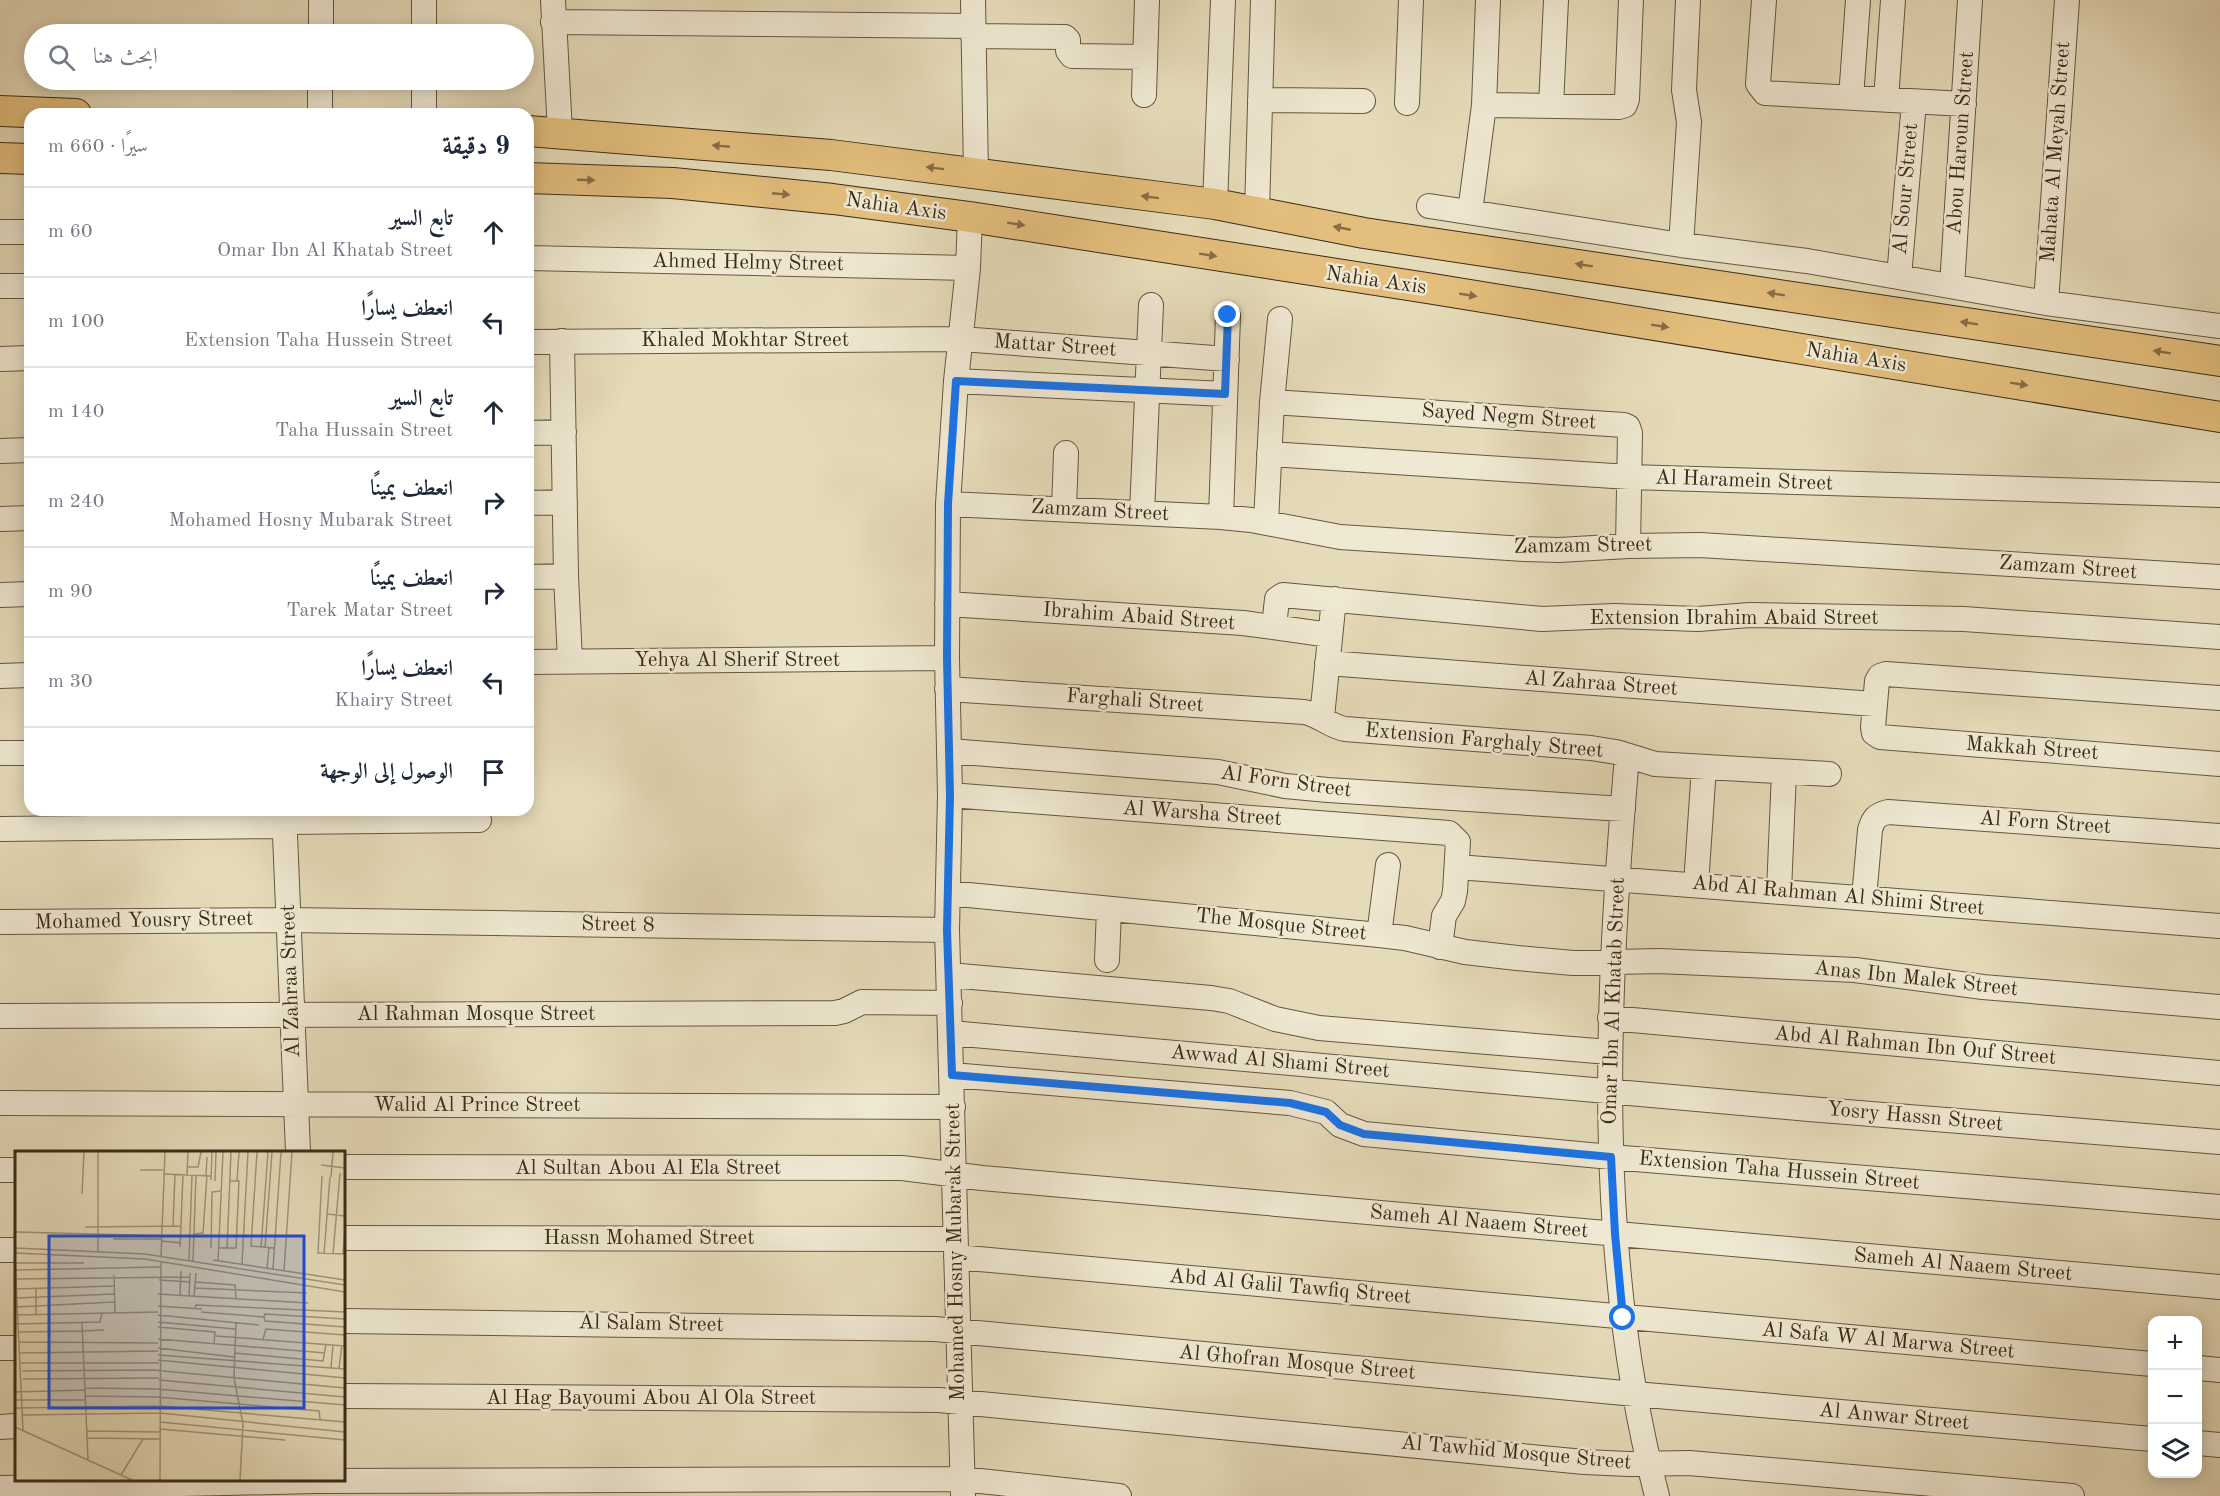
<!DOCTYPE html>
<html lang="ar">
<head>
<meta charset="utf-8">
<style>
  :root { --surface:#fff; --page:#f2f2f3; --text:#1f2937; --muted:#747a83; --line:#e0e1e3 }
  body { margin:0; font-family:"Old Standard TT",Amiri,serif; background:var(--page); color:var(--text); direction:rtl }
  .controls { position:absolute; right:18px; bottom:18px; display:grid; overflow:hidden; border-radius:12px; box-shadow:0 3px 15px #0003 }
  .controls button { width:54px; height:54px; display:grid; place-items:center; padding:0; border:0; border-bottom:2px solid var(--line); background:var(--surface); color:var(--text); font:30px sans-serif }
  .stop { position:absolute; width:18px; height:18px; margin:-14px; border:4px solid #1a73e8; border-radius:50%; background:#fff }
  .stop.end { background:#1a73e8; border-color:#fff; box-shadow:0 2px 6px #0008 }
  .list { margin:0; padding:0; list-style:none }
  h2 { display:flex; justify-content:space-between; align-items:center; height:78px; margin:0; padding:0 24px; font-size:26px }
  h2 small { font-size:20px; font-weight:400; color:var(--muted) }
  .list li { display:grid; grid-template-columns:39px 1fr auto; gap:18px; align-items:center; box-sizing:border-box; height:90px; padding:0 24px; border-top:2px solid var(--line) }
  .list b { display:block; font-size:22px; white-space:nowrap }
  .list p { margin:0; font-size:20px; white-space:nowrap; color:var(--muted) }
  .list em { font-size:20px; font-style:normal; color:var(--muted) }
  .icon { flex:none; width:33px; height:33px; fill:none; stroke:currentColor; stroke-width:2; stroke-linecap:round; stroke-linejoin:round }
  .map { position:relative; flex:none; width:2220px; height:1496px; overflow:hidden; direction:ltr }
  .search { position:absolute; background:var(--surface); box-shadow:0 3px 15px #0003; left:24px; top:24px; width:510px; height:66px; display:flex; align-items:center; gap:15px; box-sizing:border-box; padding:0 21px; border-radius:33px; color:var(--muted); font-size:22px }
  .panel { position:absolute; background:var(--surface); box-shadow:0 3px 15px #0003; left:24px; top:108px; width:510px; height:708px; border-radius:18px; direction:rtl }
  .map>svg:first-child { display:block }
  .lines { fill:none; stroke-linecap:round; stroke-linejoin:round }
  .minor-casing { stroke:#665740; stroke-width:26 }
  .major-casing { stroke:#3b2b18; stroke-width:32 }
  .minor { stroke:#efe8d2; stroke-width:24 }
  .major { stroke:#e3be7c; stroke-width:30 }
  .oneway { fill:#876d45 }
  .route { stroke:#1a73e8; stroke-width:8 }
  .labels { text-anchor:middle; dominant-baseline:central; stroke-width:5; stroke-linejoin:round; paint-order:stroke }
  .street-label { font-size:21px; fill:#3b2b18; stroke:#efe8d2 }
  .inset-road { fill:none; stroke:#a29579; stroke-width:1.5 }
  .view { fill:#1d4ed8; fill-opacity:0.15; stroke:#1d4ed8; stroke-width:3 }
  .inset-edge { fill:none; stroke:#3b2b18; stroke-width:3 }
</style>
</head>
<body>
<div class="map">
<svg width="2220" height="1496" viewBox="0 0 2220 1496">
  <rect width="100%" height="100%" fill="#e6dbb9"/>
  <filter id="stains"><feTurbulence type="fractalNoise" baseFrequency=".00333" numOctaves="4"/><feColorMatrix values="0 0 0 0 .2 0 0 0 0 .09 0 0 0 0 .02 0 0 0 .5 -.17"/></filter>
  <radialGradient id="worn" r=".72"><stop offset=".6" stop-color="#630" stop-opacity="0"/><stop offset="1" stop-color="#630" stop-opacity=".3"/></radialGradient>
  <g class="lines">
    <defs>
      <path id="minor" d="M553,0L560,132
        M973,0L976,174
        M1764,0L1758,84L1765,93L1964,104
        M553,22L973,26
        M321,34V0
        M424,34V0
        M973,36L1065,37L1068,40V51L1072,56L1145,57
        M1144,95L1147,0
        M1851,98L1858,0
        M1260,100L1363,101
        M1886,100L1893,0
        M1407,103L1411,0
        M1484,105L1619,107L1625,105L1627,99L1631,0
        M1551,106L1556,0
        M320,114V80
        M424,114V80
        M1215,204L1223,0
        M1429,206L1681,245L1807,261L2046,303L2220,326
        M1257,211L1263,0
        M1470,212L1484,105L1488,0
        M0,232H30
        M1681,245L1689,122L1684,90L1688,0
        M528,258L968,268
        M1899,277L1914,102
        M0,286H30
        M1952,286L1970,0
        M2046,303L2067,0
        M562,341L566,576L570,661
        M528,342L961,339L1227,359
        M0,359L30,358
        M956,381L1225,394
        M1272,402L1624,425L1628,427L1630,433L1628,546
        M528,433L564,432
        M0,451L30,450
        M1269,454L1629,477L2220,495
        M528,503L565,502
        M948,504L1221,517L1251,520L1340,537L1524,549L1559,550L1628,546L1700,545L2220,577
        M1064,509L1066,453
        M1142,513L1151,305
        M1221,517L1228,316
        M0,519L30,518
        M1266,522L1272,402L1280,319
        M528,577L566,576
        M0,595L30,594
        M947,604L1243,623L1330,635
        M1274,627L1277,599L1283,595L1542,619L1614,616L1698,619L1750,615L1964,619L2220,637
        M528,662L947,658
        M1327,663L1874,704
        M0,676L30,675
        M947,689L1304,712C1320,715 1329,726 1345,729L1591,748L1616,752L1655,764L1829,774
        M2220,698L1886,674L1880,676L1877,681L1873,727L1874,733L1880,737L2220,764
        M1322,717L1334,599
        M949,751L1218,772L1285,786L1328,790L1623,809
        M0,753H30
        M1627,756C1606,1002 1594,1254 1657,1496
        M950,795L1449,833L1458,842L1455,891L1453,901L1444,916L1440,947
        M284,810L298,1152
        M285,822L479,820
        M0,829L285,826
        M1457,867L2220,926
        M1696,885L1704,767
        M1779,891L1784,772
        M948,893L1379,935L1405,938L1465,952L1517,958L1573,963L1659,961L1855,970L1983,987L2220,1007
        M1864,898L1870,830C1873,819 1876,815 1888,812L2220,836
        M0,922L289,920L947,930
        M1379,935L1388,865
        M1107,960L1109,909
        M949,975L1211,998L1229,1001L1275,1019L1319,1028L1609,1052
        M0,1016L835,1013L844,1011L862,1002L950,1003
        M1610,1018L2220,1073
        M951,1033L1809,1109L2220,1142
        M952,1075L1290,1103L1326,1112L1340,1125L1364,1134L1611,1157L2220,1207
        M0,1103L953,1107
        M344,1167L902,1168L982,1178L2220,1287
        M0,1170H16
        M344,1238L955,1239
        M0,1250H16
        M956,1257L2152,1364
        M344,1321L935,1329L1635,1394L2152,1439
        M0,1348H16
        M2198,1368L2220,1370
        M344,1396L939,1400L1584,1462L1629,1464L1689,1463L2072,1496
        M0,1427L16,1426
        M2198,1443L2220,1445
        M0,1488L316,1481L962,1479L1119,1496
        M963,1496L947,930L950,795L947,658L948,504L956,381L968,268L970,217"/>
      <path id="major" d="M0,111L76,114
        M528,131L831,155L1215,204L1364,233L2220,361
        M0,158L30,159
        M528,178L673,183L833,199L970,217L1427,288L2220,417"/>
    </defs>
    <!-- minor casing -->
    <use href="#minor" class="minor-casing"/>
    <!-- major casing -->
    <use href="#major" class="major-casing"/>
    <!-- minor -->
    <use href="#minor" class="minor"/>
    <!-- major -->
    <use href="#major" class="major"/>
  </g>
  <!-- one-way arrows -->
  <defs><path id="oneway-solid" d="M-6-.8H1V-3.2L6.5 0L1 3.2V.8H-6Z" transform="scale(1.5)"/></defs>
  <g class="oneway">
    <use href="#oneway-solid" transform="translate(721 146) rotate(-175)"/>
    <use href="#oneway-solid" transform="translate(935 168) rotate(-173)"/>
    <use href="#oneway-solid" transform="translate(586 180) rotate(2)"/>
    <use href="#oneway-solid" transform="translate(781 194) rotate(5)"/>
    <use href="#oneway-solid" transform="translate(1150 197) rotate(-173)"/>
    <use href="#oneway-solid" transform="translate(1016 224) rotate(9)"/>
    <use href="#oneway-solid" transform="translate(1342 228) rotate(-169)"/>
    <use href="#oneway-solid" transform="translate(1208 255) rotate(9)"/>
    <use href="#oneway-solid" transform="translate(1584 265) rotate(-171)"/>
    <use href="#oneway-solid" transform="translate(1776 294) rotate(-171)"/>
    <use href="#oneway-solid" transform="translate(1468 295) rotate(9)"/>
    <use href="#oneway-solid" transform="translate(1969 323) rotate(-171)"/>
    <use href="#oneway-solid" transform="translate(1660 326) rotate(9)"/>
    <use href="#oneway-solid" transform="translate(2162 352) rotate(-171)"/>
    <use href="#oneway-solid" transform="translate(2019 384) rotate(9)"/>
  </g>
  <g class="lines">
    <!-- route -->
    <path class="route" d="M1228,315L1225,394L956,381L948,504L947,658L950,795L947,930L952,1075L1290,1103L1326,1112L1340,1125L1364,1134L1611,1157L1615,1234L1623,1318"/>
  </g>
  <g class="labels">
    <!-- street labels -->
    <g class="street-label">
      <text transform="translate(1961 143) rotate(-86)">Abou Haroun Street</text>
      <text transform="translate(2056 152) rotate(-86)">Mahata Al Meyah Street</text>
      <text transform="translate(1906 189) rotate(-85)">Al Sour Street</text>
      <text transform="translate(896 207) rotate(8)">Nahia Axis</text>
      <text transform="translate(748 263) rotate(1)">Ahmed Helmy Street</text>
      <text transform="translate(1376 281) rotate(8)">Nahia Axis</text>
      <text x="745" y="340">Khaled Mokhtar Street</text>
      <text transform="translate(1055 346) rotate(4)">Mattar Street</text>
      <text transform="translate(1856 358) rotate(9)">Nahia Axis</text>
      <text transform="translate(1509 417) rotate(4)">Sayed Negm Street</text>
      <text transform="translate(1744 481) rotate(2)">Al Haramein Street</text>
      <text transform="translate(1100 511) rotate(3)">Zamzam Street</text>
      <text transform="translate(1583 546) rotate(-1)">Zamzam Street</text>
      <text transform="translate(2068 568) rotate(4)">Zamzam Street</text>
      <text transform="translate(1139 617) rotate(4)">Ibrahim Abaid Street</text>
      <text x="1734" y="618">Extension Ibrahim Abaid Street</text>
      <text x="737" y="660">Yehya Al Sherif Street</text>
      <text transform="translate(1601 684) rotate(4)">Al Zahraa Street</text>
      <text transform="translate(1135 701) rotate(4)">Farghali Street</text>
      <text transform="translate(1484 741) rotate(5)">Extension Farghaly Street</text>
      <text transform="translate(2032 749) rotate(4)">Makkah Street</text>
      <text transform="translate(1286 782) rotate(8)">Al Forn Street</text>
      <text transform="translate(1202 814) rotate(4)">Al Warsha Street</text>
      <text transform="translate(2045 823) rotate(4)">Al Forn Street</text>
      <text transform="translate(1838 896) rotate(5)">Abd Al Rahman Al Shimi Street</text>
      <text transform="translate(144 921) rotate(-1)">Mohamed Yousry Street</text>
      <text transform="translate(618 925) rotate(1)">Street 8</text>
      <text transform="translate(1281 925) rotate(6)">The Mosque Street</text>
      <text transform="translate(1916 979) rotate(6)">Anas Ibn Malek Street</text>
      <text transform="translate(291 981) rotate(-92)">Al Zahraa Street</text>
      <text transform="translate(1614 1001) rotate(-88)">Omar Ibn Al Khatab Street</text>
      <text x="476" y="1014">Al Rahman Mosque Street</text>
      <text transform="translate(1915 1046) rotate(5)">Abd Al Rahman Ibn Ouf Street</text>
      <text transform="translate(1280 1062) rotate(5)">Awwad Al Shami Street</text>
      <text x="477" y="1105">Walid Al Prince Street</text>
      <text transform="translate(1915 1117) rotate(5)">Yosry Hassn Street</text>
      <text x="648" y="1168">Al Sultan Abou Al Ela Street</text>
      <text transform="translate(1779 1171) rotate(5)">Extension Taha Hussein Street</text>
      <text transform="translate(1479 1222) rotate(5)">Sameh Al Naaem Street</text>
      <text x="649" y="1238">Hassn Mohamed Street</text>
      <text transform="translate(956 1252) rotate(-91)">Mohamed Hosny Mubarak Street</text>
      <text transform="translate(1963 1265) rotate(5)">Sameh Al Naaem Street</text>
      <text transform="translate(1290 1287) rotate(5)">Abd Al Galil Tawfiq Street</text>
      <text transform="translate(651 1324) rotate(1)">Al Salam Street</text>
      <text transform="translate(1888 1341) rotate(5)">Al Safa W Al Marwa Street</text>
      <text transform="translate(1297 1363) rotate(5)">Al Ghofran Mosque Street</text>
      <text x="651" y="1398">Al Hag Bayoumi Abou Al Ola Street</text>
      <text transform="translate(1894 1417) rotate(5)">Al Anwar Street</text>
      <text transform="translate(1516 1453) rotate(5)">Al Tawhid Mosque Street</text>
    </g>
  </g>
  <!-- overview -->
  <g transform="translate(15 1151)">
    <rect width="330" height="330" fill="#e6dbb9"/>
    <path class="inset-road" d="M242,1L236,95L259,97M306,14L330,17M172,16H183L186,1M125,19H148M148,23L196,25M172,24L173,1M191,24L192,6M307,25L303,102L330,103M316,26L318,1M196,29L197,1M200,30L201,1M222,30L224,1M67,43L69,1M312,63L330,65M158,75L160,23M70,76L166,75M0,81L158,85M179,83L188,82L192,24M98,88H146M146,90L166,92M165,96L168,24M0,97L130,103L330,134M196,97L197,41L207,40M204,97H221L224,30H215M246,97L253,1M250,97L257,1M212,98L216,1M83,100V1M0,102L130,108L330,141M309,103L315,26M318,103L325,22M328,103L330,79M146,105L150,1M0,107L8,280M174,109L177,24M198,109L330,129M178,110L181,24M203,110L208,1M1,112H69M227,113L233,1M252,117L254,97M258,118L266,1M1,119L145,116M269,120L277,1M99,124L100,161M0,128L175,126M144,129L175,131M180,131L220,134L221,148M21,137V163M180,137L292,142M1,138L99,135M143,143L293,152M165,144L166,120M174,145L175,122M179,145L181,122M1,147L99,143M143,155L187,158M1,156L99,151M180,157L181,154L330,161M186,161L249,166M0,164L143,161M143,164L244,174M249,166L250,170L330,176M249,166L250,163L330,168M67,171L73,309M143,171L220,178M221,172L219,227L228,273L225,329M0,173L85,171L87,162M143,176L200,181L199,194M67,180L89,179M3,181L67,180M201,185L330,195M143,188L310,202M248,188L251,178L330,184M4,191L143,192M143,197L219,206M5,202L143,200M219,202L308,210L311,193M143,204L330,218M143,209L330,227M6,212H144M316,217L318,194M324,217L327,194M7,220L138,219L330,237M8,228L144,227M144,229L330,246M70,237L142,238L330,254M0,241L70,239M70,245L142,246L304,260L305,268M0,249H70M0,257L145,255L330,271M8,264L145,262L330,281M145,271L330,289M0,276L117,329M145,278L270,289M72,280L146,281M72,287L146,288M106,324L128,288M145,329L146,110"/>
    <path class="view" d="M34,85H289V257H34Z"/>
    <rect width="330" height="330" class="inset-edge"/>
  </g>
  <rect width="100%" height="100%" filter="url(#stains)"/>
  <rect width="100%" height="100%" fill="url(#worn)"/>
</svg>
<div class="controls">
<button>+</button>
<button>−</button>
<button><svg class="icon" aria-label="layers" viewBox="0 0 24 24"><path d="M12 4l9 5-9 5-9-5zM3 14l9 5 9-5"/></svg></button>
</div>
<div class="stop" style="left:1623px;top:1318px"></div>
<div class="stop end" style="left:1228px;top:315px"></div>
<div class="search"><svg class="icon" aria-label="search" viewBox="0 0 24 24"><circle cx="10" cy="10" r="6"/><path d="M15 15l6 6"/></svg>ابحث هنا</div>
<section class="panel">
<h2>9 دقيقة<small>سيرًا · 660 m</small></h2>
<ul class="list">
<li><svg class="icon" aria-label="ahead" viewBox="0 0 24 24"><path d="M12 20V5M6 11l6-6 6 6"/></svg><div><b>تابع السير</b><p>Omar Ibn Al Khatab Street</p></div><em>60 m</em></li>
<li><svg class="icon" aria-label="left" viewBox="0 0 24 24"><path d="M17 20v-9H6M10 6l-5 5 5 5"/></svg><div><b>انعطف يسارًا</b><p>Extension Taha Hussein Street</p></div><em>100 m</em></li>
<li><svg class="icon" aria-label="ahead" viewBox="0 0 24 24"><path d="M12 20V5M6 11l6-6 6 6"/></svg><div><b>تابع السير</b><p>Taha Hussain Street</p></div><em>140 m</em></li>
<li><svg class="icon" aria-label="right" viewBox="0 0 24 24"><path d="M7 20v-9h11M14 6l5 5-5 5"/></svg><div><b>انعطف يمينًا</b><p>Mohamed Hosny Mubarak Street</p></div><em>240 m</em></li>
<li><svg class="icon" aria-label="right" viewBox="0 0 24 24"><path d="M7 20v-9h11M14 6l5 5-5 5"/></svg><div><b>انعطف يمينًا</b><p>Tarek Matar Street</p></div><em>90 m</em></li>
<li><svg class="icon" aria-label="left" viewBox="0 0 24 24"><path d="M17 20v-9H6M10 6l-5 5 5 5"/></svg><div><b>انعطف يسارًا</b><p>Khairy Street</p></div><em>30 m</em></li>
<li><svg class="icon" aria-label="arrive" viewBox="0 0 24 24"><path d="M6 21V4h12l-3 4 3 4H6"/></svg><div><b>الوصول إلى الوجهة</b></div></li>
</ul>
</section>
</div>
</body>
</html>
